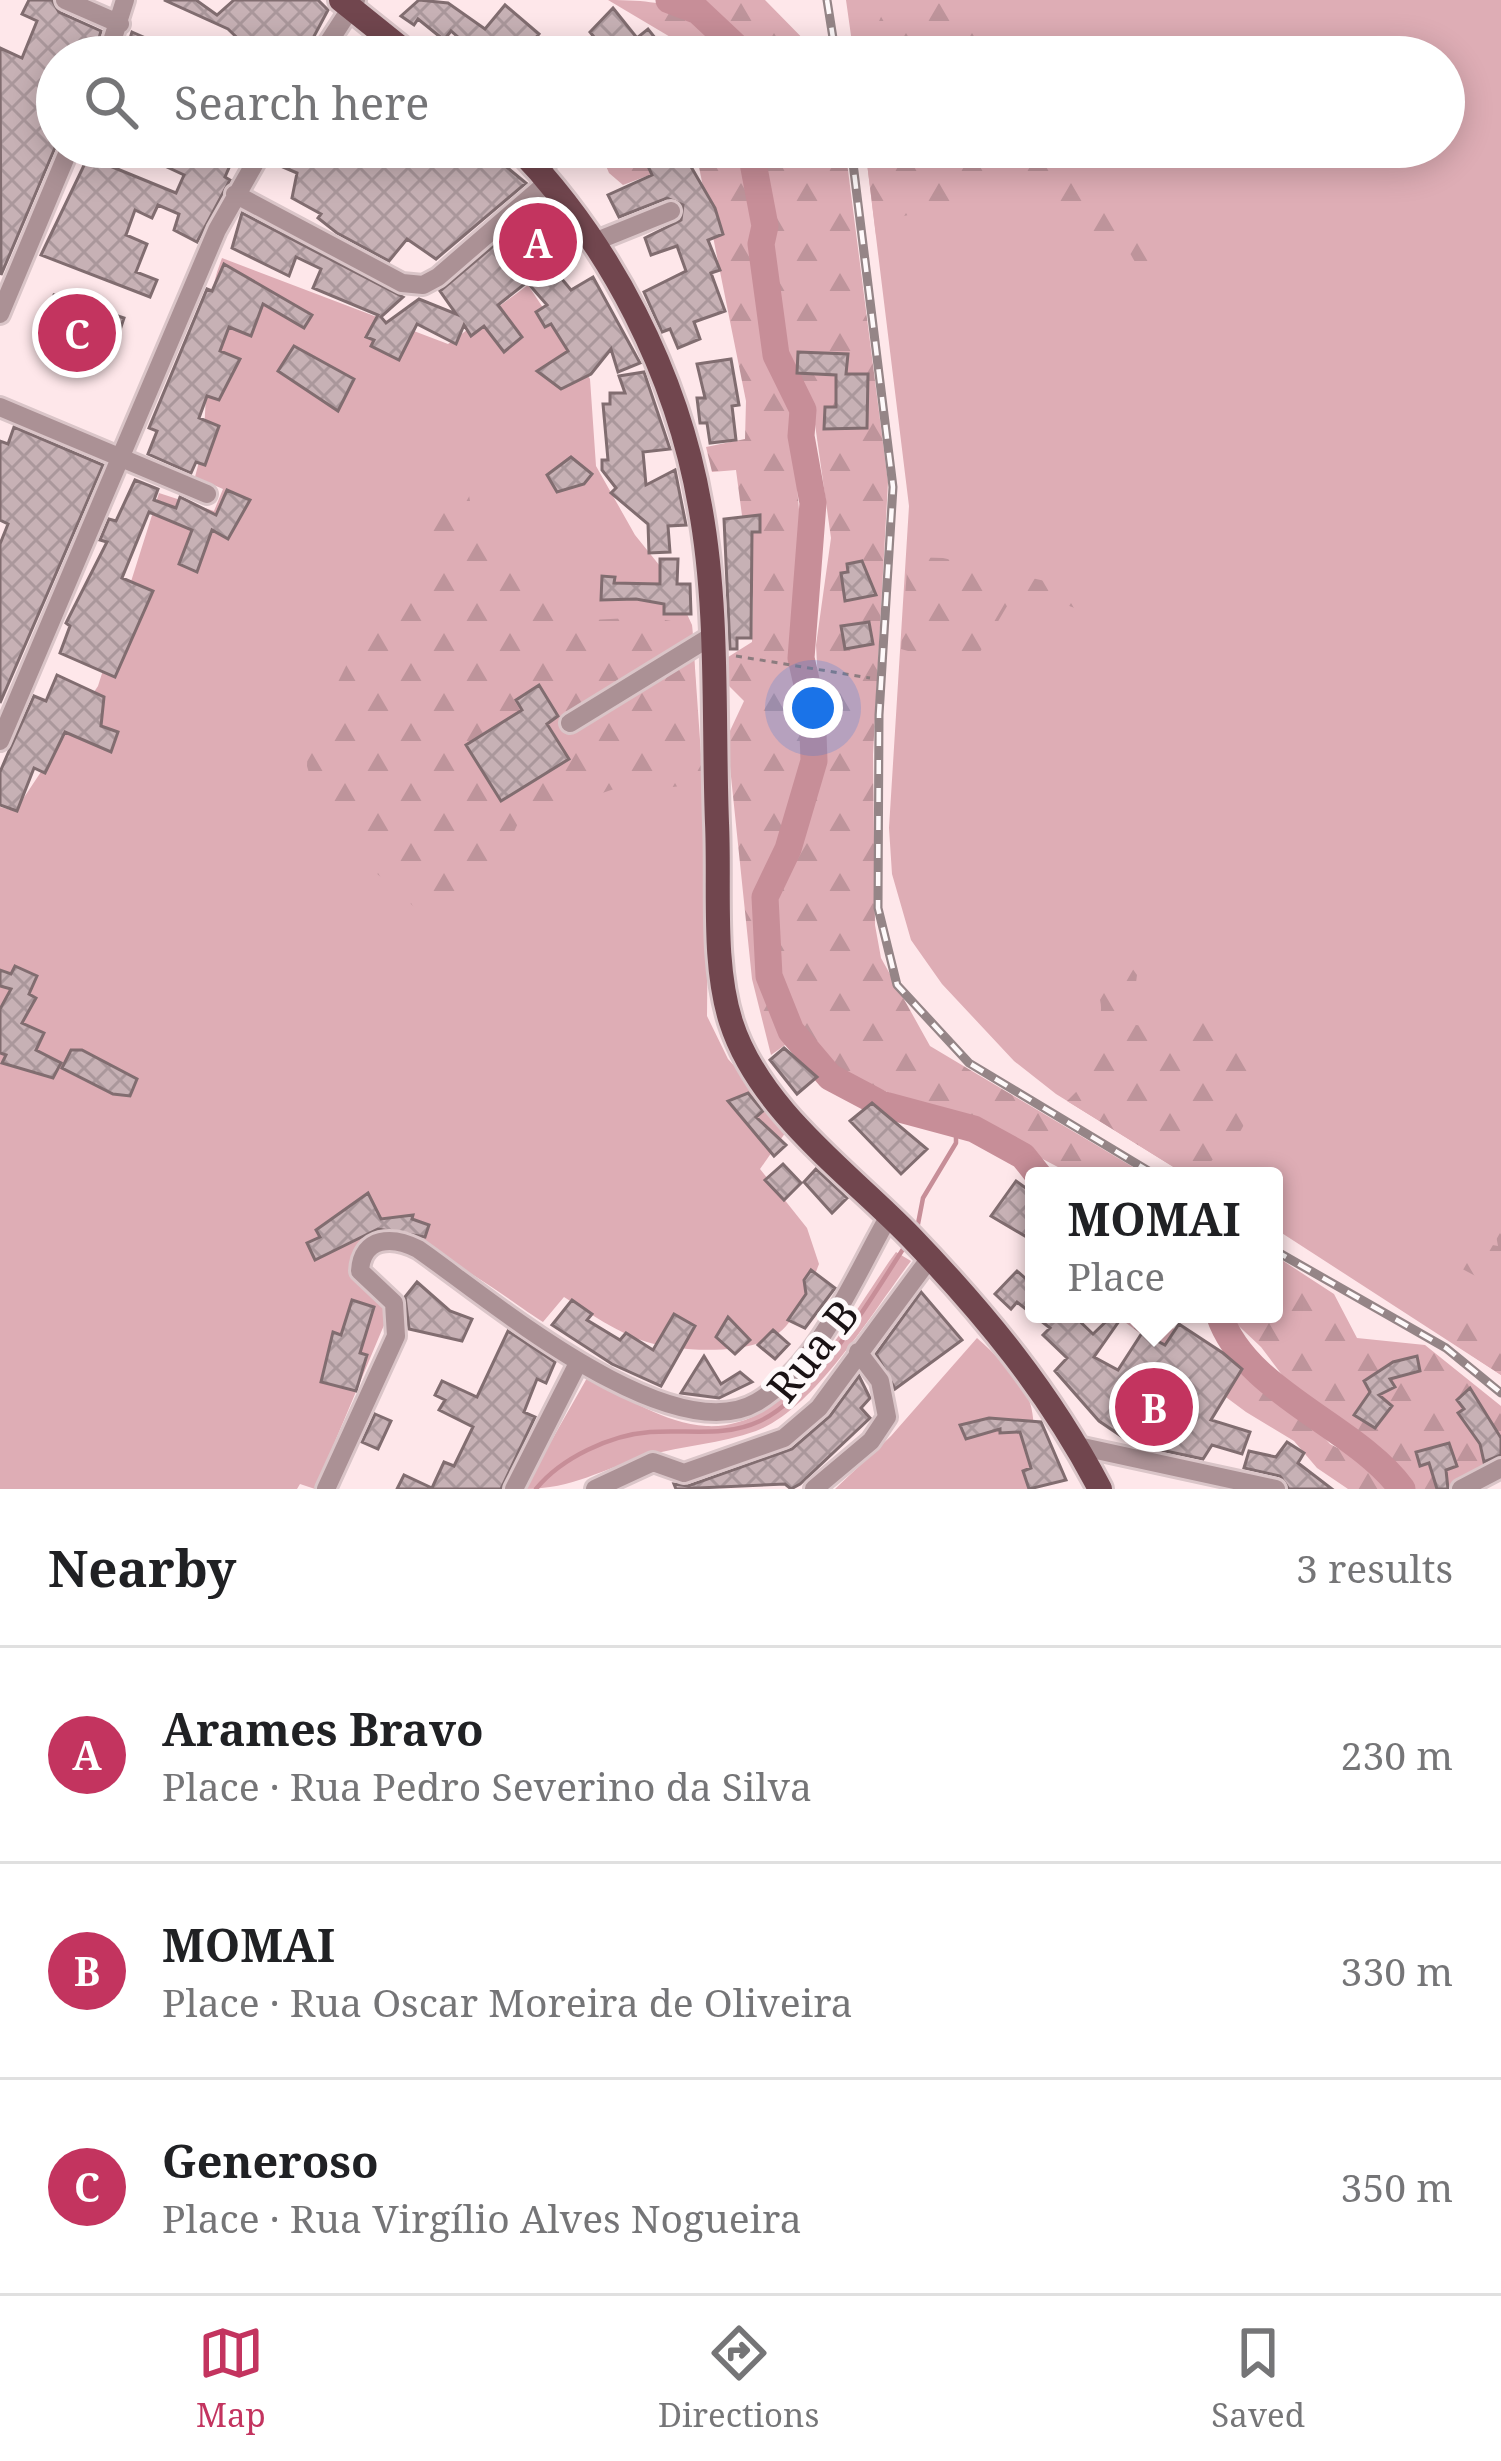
<!DOCTYPE html>
<html lang="en">
<head>
<meta charset="utf-8">
<style>
  :root { --surface:#fff; --page:#f2f2f2; --text:#202124; --muted:#757577; --line:#e0e0e0; --accent:#c3345f }
  body { margin:0; font-family:"Noto Serif",serif; background:var(--page); color:var(--text) }
  .you { position:absolute; left:813px; top:708px; width:42px; height:42px; margin:-30px; border:9px solid #fff; border-radius:50%; background:#1a73e8; box-shadow:0 0 0 18px #1a73e833 }
  .badge { display:grid; place-items:center; width:78px; height:78px; border-radius:50%; background:var(--accent); color:#fff; font-size:39px; font-weight:700 }
  .pin { position:absolute; translate:-50% -50%; border:6px solid #fff; box-shadow:0 3px 12px #0006 }
  .popup { position:absolute; left:1025px; top:1167px; width:258px; height:156px; box-sizing:border-box; display:grid; place-content:center; border-radius:12px; background:var(--surface); filter:drop-shadow(0 3px 9px #0005); font-size:39px; white-space:nowrap; color:var(--muted) }
  .popup b { font-size:45px; color:var(--text) }
  .popup::after { content:''; position:absolute; left:50%; top:100%; margin-left:-24px; border:24px solid transparent; border-top-color:var(--surface) }
  .list { margin:0; padding:0; list-style:none }
  h2 { display:flex; justify-content:space-between; align-items:center; height:156px; margin:0; padding:0 48px; font-size:51px }
  h2 small { font-size:39px; font-weight:400; color:var(--muted) }
  .list li { display:grid; grid-template-columns:78px 1fr auto; gap:36px; align-items:center; box-sizing:border-box; height:216px; padding:0 48px; border-top:3px solid var(--line) }
  .list b { display:block; font-size:45px; white-space:nowrap }
  .list p { margin:0; font-size:39px; white-space:nowrap; color:var(--muted) }
  .list em { font-size:39px; font-style:normal; color:var(--muted) }
  .icon { flex:none; width:66px; height:66px; fill:none; stroke:currentColor; stroke-width:2; stroke-linecap:round; stroke-linejoin:round }
  .map { position:relative; flex:none; width:1501px; height:1489px; overflow:hidden }
  .search { position:absolute; background:var(--surface); box-shadow:0 6px 30px #0003; left:36px; right:36px; top:36px; height:132px; display:flex; align-items:center; gap:30px; box-sizing:border-box; padding:0 42px; border-radius:66px; color:var(--muted); font-size:45px }
  .sheet { height:804px; background:var(--surface) }
  nav { display:flex; justify-content:space-around; align-items:center; box-sizing:border-box; height:168px; border-top:3px solid var(--line); background:var(--surface); font-size:33px; color:var(--muted) }
  nav a { display:grid; justify-items:center; gap:6px }
  nav .on { color:var(--accent) }
  .map>svg:first-child { display:block }
  .green { fill:#deadb5 }
  .forest { fill:url(#forest-firs) }
  .lines { fill:none; stroke-linecap:round; stroke-linejoin:round }
  .stream { stroke:#c78e98; stroke-width:4.5 }
  .river { stroke:#c78e98; stroke-width:27 }
  .building { fill:url(#building-cross-hatch); stroke:#816d70; stroke-width:3 }
  .minor-casing { stroke:#dac5c8; stroke-width:24 }
  .major-casing { stroke:#dac5c8; stroke-width:30 }
  .path { stroke:#8c7c7f; stroke-width:3; stroke-dasharray:6 6; stroke-linecap:butt }
  .minor { stroke:#ab9195; stroke-width:18 }
  .major { stroke:#71464e; stroke-width:24 }
  .rail-casing { stroke:#958587; stroke-width:9 }
  .rail { stroke:#fef9fa; stroke-width:4.5; stroke-dasharray:14; stroke-linecap:butt }
  .labels { text-anchor:middle; dominant-baseline:central; stroke-width:10; stroke-linejoin:round; paint-order:stroke }
  .street-label { font-size:42px; fill:#1a1214; stroke:#fef9fa }
</style>
</head>
<body>
<div class="map">
<svg width="1501" height="1489" viewBox="0 0 1501 1489">
  <defs>
    <pattern id="forest-firs" width="22" height="20" patternUnits="userSpaceOnUse" patternTransform="scale(3)"><rect width="22" height="20" fill="#deadb5"/><path d="M5 1l3.5 6h-7zM16 11l3.5 6h-7z" fill="#be949b"/></pattern>
    <pattern id="building-cross-hatch" width="8" height="8" patternUnits="userSpaceOnUse" patternTransform="scale(3)"><rect width="8" height="8" fill="#c7b1b5"/><path d="M0 0l8 8M0 8l8-8" fill="none" stroke="#aa979b"/></pattern>
  </defs>
  <rect width="100%" height="100%" fill="#fee7ea"/>
  <!-- green -->
  <path class="green" d="M846,0H1501V1375L1274,1228V1176H1188L1056,1094L1014,1061L942,984L911,940L892,874L889,828L909,506L865,147H1444V57H854Z
    M222,258L448,344L528,285L590,379L596,466L635,535L672,581L692,625L708,898L707,1016L728,1059L790,1126L760,1169L807,1228L819,1264C811,1285 796,1322 776,1335C746,1355 680,1352 647,1342C617,1333 590,1313 564,1297L543,1322C503,1297 401,1213 356,1246L350,1268L359,1284L385,1305L387,1318L315,1489L300,1484L297,1489H0V807L15,811L98,686L159,493L214,511L223,489L195,477C217,406 194,328 222,258Z
    M896,1252L911,1261C873,1311 815,1409 756,1431C721,1444 683,1445 647,1456C601,1469 574,1489 524,1489L587,1378C623,1395 665,1424 706,1426C793,1431 852,1312 896,1252Z
    M977,1338C1042,1397 1036,1404 1031,1489H835L891,1436Z"/>
  <!-- forest -->
  <path class="forest" d="M608,0C690,0 679,14 738,57H673L677,41Z
    M692,0H765L821,57H757L742,36L723,32Z
    M889,0C933,0 1008,6 1019,57H862Z
    M598,147H741L775,364L796,407L793,440L800,521L791,656L808,739L795,795L757,904V950L768,1001L816,1074L785,1045L771,1055L752,979L730,767L729,733L744,701L725,682V659L752,642L753,599L736,470L712,472L706,447L745,439L746,401L697,157L623,185L609,173Z
    M762,147H845L888,482L873,754L875,925L881,958L930,1046L1148,1176H1075L1001,1137L850,1077L820,1058L797,1019L781,975L771,915L823,774L816,645L831,538L813,410L785,365L782,318L766,253L771,219L763,205Z
    M865,147H1059L1093,201C1103,203 1112,201 1123,202C1158,205 1162,248 1162,275L1156,280L1141,274C1112,214 1112,244 1060,222C1033,200 1029,145 990,193L965,189L954,204L904,216L876,235Z
    M467,484L470,501L462,537L471,541L485,535L511,553L530,556L536,582L573,614L590,620L650,617L692,625L703,783L665,788L626,785L519,821L493,878L450,908L421,913L355,854L344,822L316,798L307,766L308,742L346,666L425,568L432,524Z
    M908,557L943,558L1054,583L1091,604L1094,615L1050,599L1010,601L980,652L936,659L901,649Z
    M1113,961H1127L1137,975L1132,1013L1136,1025L1163,1028L1209,1018L1252,1053C1248,1075 1254,1102 1245,1122C1236,1146 1211,1152 1203,1176H1188L1067,1101L1080,1088L1077,1049C1092,1033 1109,1016 1097,992L1083,993L1089,971Z
    M1501,1208V1277L1483,1280L1453,1264L1451,1251L1465,1240L1498,1246L1493,1219Z
    M1274,1255L1334,1294L1357,1338L1425,1345L1501,1406V1461L1453,1489H1413L1374,1445L1298,1396L1261,1347L1226,1314H1274Z
    M1467,1310L1501,1317V1375L1447,1339L1441,1316Z
    M1114,1314H1167L1171,1327L1244,1372L1284,1409L1309,1421L1330,1444L1364,1462L1390,1489H1348L1317,1468L1294,1441L1246,1412Z"/>
  <g class="lines">
    <!-- stream -->
    <path class="stream" d="M917,1229L923,1198L956,1143V1124
      M536,1489C561,1458 610,1435 650,1432C687,1429 724,1438 760,1421C816,1394 873,1295 907,1243"/>
    <!-- river -->
    <path class="river" d="M669,0L698,11L747,57
      M750,147L765,226L761,244L776,355L803,410L801,436L813,503L801,658L812,706L814,761L788,849L765,897L769,976L791,1031L830,1077L881,1104L974,1129L1023,1156L1039,1176
      M1219,1314C1245,1393 1355,1425 1402,1489"/>
  </g>
  <!-- building -->
  <path class="building" d="M29,0H52L59,12L101,31L94,57H57V143L1,275L0,48L22,58L37,21L22,14Z
    M164,0H196L217,15L234,0H318L328,10L303,57H257L228,29Z
    M419,0L448,3L485,29L505,5L539,34L520,57H461L469,47L451,31L444,40L418,19L414,25L401,16Z
    M613,8L637,38L648,29L656,39L641,52L645,57H610L590,32Z
    M132,32L189,57L125,54Z
    M124,147H153L188,162L194,147H238L225,177L230,180L197,242L174,230L179,214L158,205L152,218L135,210L126,235L147,244L136,272L157,280L150,297L41,255L88,157L176,193L184,175Z
    M287,147H482L526,183L436,259L407,239L389,261L337,233L318,218L321,214L292,198L297,173L276,164Z
    M673,147H688L695,163L690,165L715,208L723,234L708,240L720,270L711,273L725,311L694,322L700,339L678,348L670,329L662,332L644,292L686,271L677,246L651,255L645,238L681,220L683,205L667,198L619,217L608,195L652,175L647,164L654,161L652,156Z
    M543,204L575,246L551,266L571,290L593,277L640,363L618,372L611,349L591,374L561,389L537,371L568,351L551,324L545,327L536,312L547,305L527,282L498,305L522,337L504,352L484,326L471,336L464,325L456,344L417,324L399,360L371,346L374,340L366,337L378,315L313,288L321,269L296,257L289,276L232,248L242,213L403,297L381,317L386,323L419,299L456,314L440,291Z
    M224,264L312,315L304,328L263,304L251,336L229,327L220,351L240,359L219,400L207,396L199,418L219,426L205,465L196,462L191,473L148,454L157,431L149,428L207,289L212,291Z
    M54,295L124,318L119,333L95,325L76,374L62,369L64,359L52,353L68,316L49,309Z
    M294,346L354,379L338,411L278,371Z
    M798,352L848,354L846,374H868L867,428L824,429L825,407H836V375L797,373Z
    M731,359L739,405L732,406L736,440L710,443L707,423H700L697,398H705L697,364Z
    M644,372L670,449L643,452L646,485L675,470L686,525L668,526L670,552L649,553L648,524L611,493L616,488L602,470V460H608L603,404H610V393H625L619,376Z
    M14,427L103,465L0,703V544L8,524L0,520V441L8,444Z
    M571,457L592,474L584,484L557,492L547,475Z
    M135,480L158,489L154,500L176,508L180,497L216,515L227,490L250,500L228,539L212,530L197,572L179,564L192,530L149,512L122,578L153,591L115,677L60,653L70,626L66,623L107,542L100,540L109,519L116,521Z
    M760,515V532H752L751,638H737V649H730L724,519Z
    M660,559H678L677,584H690L691,614H664V604L636,599L601,600L602,576L615,577L614,583L660,584Z
    M862,561L876,595L845,601L841,573L848,572L847,564Z
    M869,622L873,644L845,649L841,626Z
    M57,675L104,697L101,726L118,732L111,752L65,732L45,773L34,768L17,811L0,805V772L9,751L34,696L46,701Z
    M539,685L558,716L547,724L569,759L501,801L466,745L522,710L516,700Z
    M15,966L37,976L29,994L36,998L22,1023L44,1033L36,1050L61,1063L53,1078L2,1063L6,1055L0,1053V1009L11,989L0,986V970L11,974Z
    M784,1048L817,1077L797,1094L770,1060Z
    M71,1050H82L137,1079L130,1096L113,1094L62,1068Z
    M748,1093L763,1111L756,1117L786,1145L774,1156L728,1101Z
    M872,1103L927,1149L901,1174L850,1121Z
    M783,1164L801,1183L784,1200L765,1180Z
    M816,1169L847,1198L832,1213L804,1182Z
    M1016,1181L1034,1194L1030,1239L991,1216Z
    M368,1193L381,1219L413,1215L412,1219L429,1225L425,1237L378,1229L315,1260L307,1243L320,1237L316,1230Z
    M811,1270L835,1288L805,1328L788,1320L806,1294L804,1280Z
    M1017,1271L1034,1286V1314H1072L1093,1334L1114,1314H1124L1094,1357L1118,1370L1142,1333L1165,1345L1179,1324L1223,1353L1242,1369L1211,1420L1250,1432L1242,1454L1212,1445L1203,1459L1133,1444L1099,1421L1055,1371L1067,1358L1043,1335L1050,1328L1017,1302L1011,1309L995,1294Z
    M417,1282L450,1311L472,1319L462,1341L409,1329L405,1297Z
    M921,1292L962,1340L895,1389L876,1354Z
    M352,1300L374,1307L360,1353L367,1355L356,1391L321,1382L333,1332L341,1335Z
    M572,1300L592,1314L587,1320L620,1340L626,1333L653,1350L674,1314L695,1326L661,1386L612,1364L552,1325Z
    M728,1317L750,1340L735,1354L716,1337Z
    M773,1330L789,1344L775,1359L758,1345Z
    M508,1331L555,1362L546,1383L537,1379L524,1412L535,1417L501,1489H397L404,1475L432,1488L444,1462L454,1466L473,1427L439,1410L445,1400L435,1395L442,1381L477,1397Z
    M704,1356L721,1384L740,1372L752,1382L719,1398L681,1393Z
    M1417,1356L1420,1371L1390,1379L1395,1387L1379,1395L1392,1406L1375,1428L1354,1415L1370,1392L1364,1381L1393,1362Z
    M859,1376L870,1398L861,1408L870,1418L800,1484L791,1489L785,1484L676,1489L674,1484L688,1486L792,1449L830,1416Z
    M1470,1388L1501,1438V1455L1484,1462L1480,1444L1458,1413L1464,1409L1457,1400Z
    M375,1414L391,1421L378,1449L362,1442Z
    M989,1418L1041,1422L1066,1480L1029,1489L1023,1471L1031,1468L1020,1432L1000,1433V1429L966,1439L960,1425Z
    M1287,1442L1304,1453L1298,1463L1332,1489H1289L1280,1476L1244,1468L1249,1451L1276,1457Z
    M1449,1443L1457,1466L1446,1470L1448,1489H1437L1429,1463L1420,1466L1416,1452Z"/>
  <g class="lines">
    <defs>
      <path id="minor" d="M65,0L120,24
        M107,57L125,0
        M319,57L356,0
        M539,170L562,147
        M235,194L402,283L423,285L438,277L549,181
        M594,242L671,211
        M0,314L70,147
        M0,407L207,494
        M570,723L710,637
        M0,741L217,230L264,147
        M1078,1446L1276,1489
        M326,1489L396,1336L394,1303L360,1271C362,1236 393,1236 418,1249C487,1297 670,1453 757,1402C820,1364 854,1277 889,1216
        M514,1489L578,1363
        M595,1489L653,1462L684,1473L784,1438L819,1408L930,1258
        M814,1489L871,1441L887,1417L880,1381L858,1352
        M1461,1489L1501,1468"/>
      <path id="major" d="M341,0L412,57
        M517,147C611,244 677,374 700,506C719,609 713,719 717,823C720,887 712,962 731,1022C759,1110 849,1173 910,1236C985,1314 1050,1393 1100,1489"/>
    </defs>
    <!-- minor casing -->
    <use href="#minor" class="minor-casing"/>
    <!-- major casing -->
    <use href="#major" class="major-casing"/>
    <!-- path -->
    <path class="path" d="M736,656L870,678"/>
    <!-- minor -->
    <use href="#minor" class="minor"/>
    <!-- major -->
    <use href="#major" class="major"/>
    <defs>
      <path id="rail" d="M827,0L836,57
        M851,147L893,487L879,715L878,908L897,985L969,1063L1157,1176
        M1274,1250L1446,1348L1501,1393"/>
    </defs>
    <!-- rail casing -->
    <use href="#rail" class="rail-casing"/>
    <!-- rail -->
    <use href="#rail" class="rail"/>
  </g>
  <g class="labels">
    <!-- street labels -->
    <g class="street-label">
      <text transform="translate(812 1350) rotate(-51)">Rua B</text>
    </g>
  </g>
</svg>
<div class="you"></div>
<div class="pin badge" style="left:538px;top:242px">A</div>
<div class="pin badge" style="left:1154px;top:1407px">B</div>
<div class="popup"><b>MOMAI</b>Place</div>
<div class="pin badge" style="left:77px;top:333px">C</div>
<div class="search"><svg class="icon" aria-label="search" viewBox="0 0 24 24"><circle cx="10" cy="10" r="6"/><path d="M15 15l6 6"/></svg>Search here</div>
</div>
<section class="sheet">
<h2>Nearby<small>3 results</small></h2>
<ul class="list">
<li><span class="badge">A</span><div><b>Arames Bravo</b><p>Place · Rua Pedro Severino da Silva</p></div><em>230 m</em></li>
<li><span class="badge">B</span><div><b>MOMAI</b><p>Place · Rua Oscar Moreira de Oliveira</p></div><em>330 m</em></li>
<li><span class="badge">C</span><div><b>Generoso</b><p>Place · Rua Virgílio Alves Nogueira</p></div><em>350 m</em></li>
</ul>
</section>
<nav>
<a class="on"><svg class="icon" aria-label="map" viewBox="0 0 24 24"><path d="M3 6l6-2 6 2 6-2v14l-6 2-6-2-6 2zM9 4v14M15 6v14"/></svg>Map</a>
<a><svg class="icon" aria-label="directions" viewBox="0 0 24 24"><path d="M12 3l9 9-9 9-9-9zM9 14v-3h6M13 9l2 2-2 2"/></svg>Directions</a>
<a><svg class="icon" aria-label="saved" viewBox="0 0 24 24"><path d="M7 4h10v16l-5-4-5 4z"/></svg>Saved</a>
</nav>
</body>
</html>
